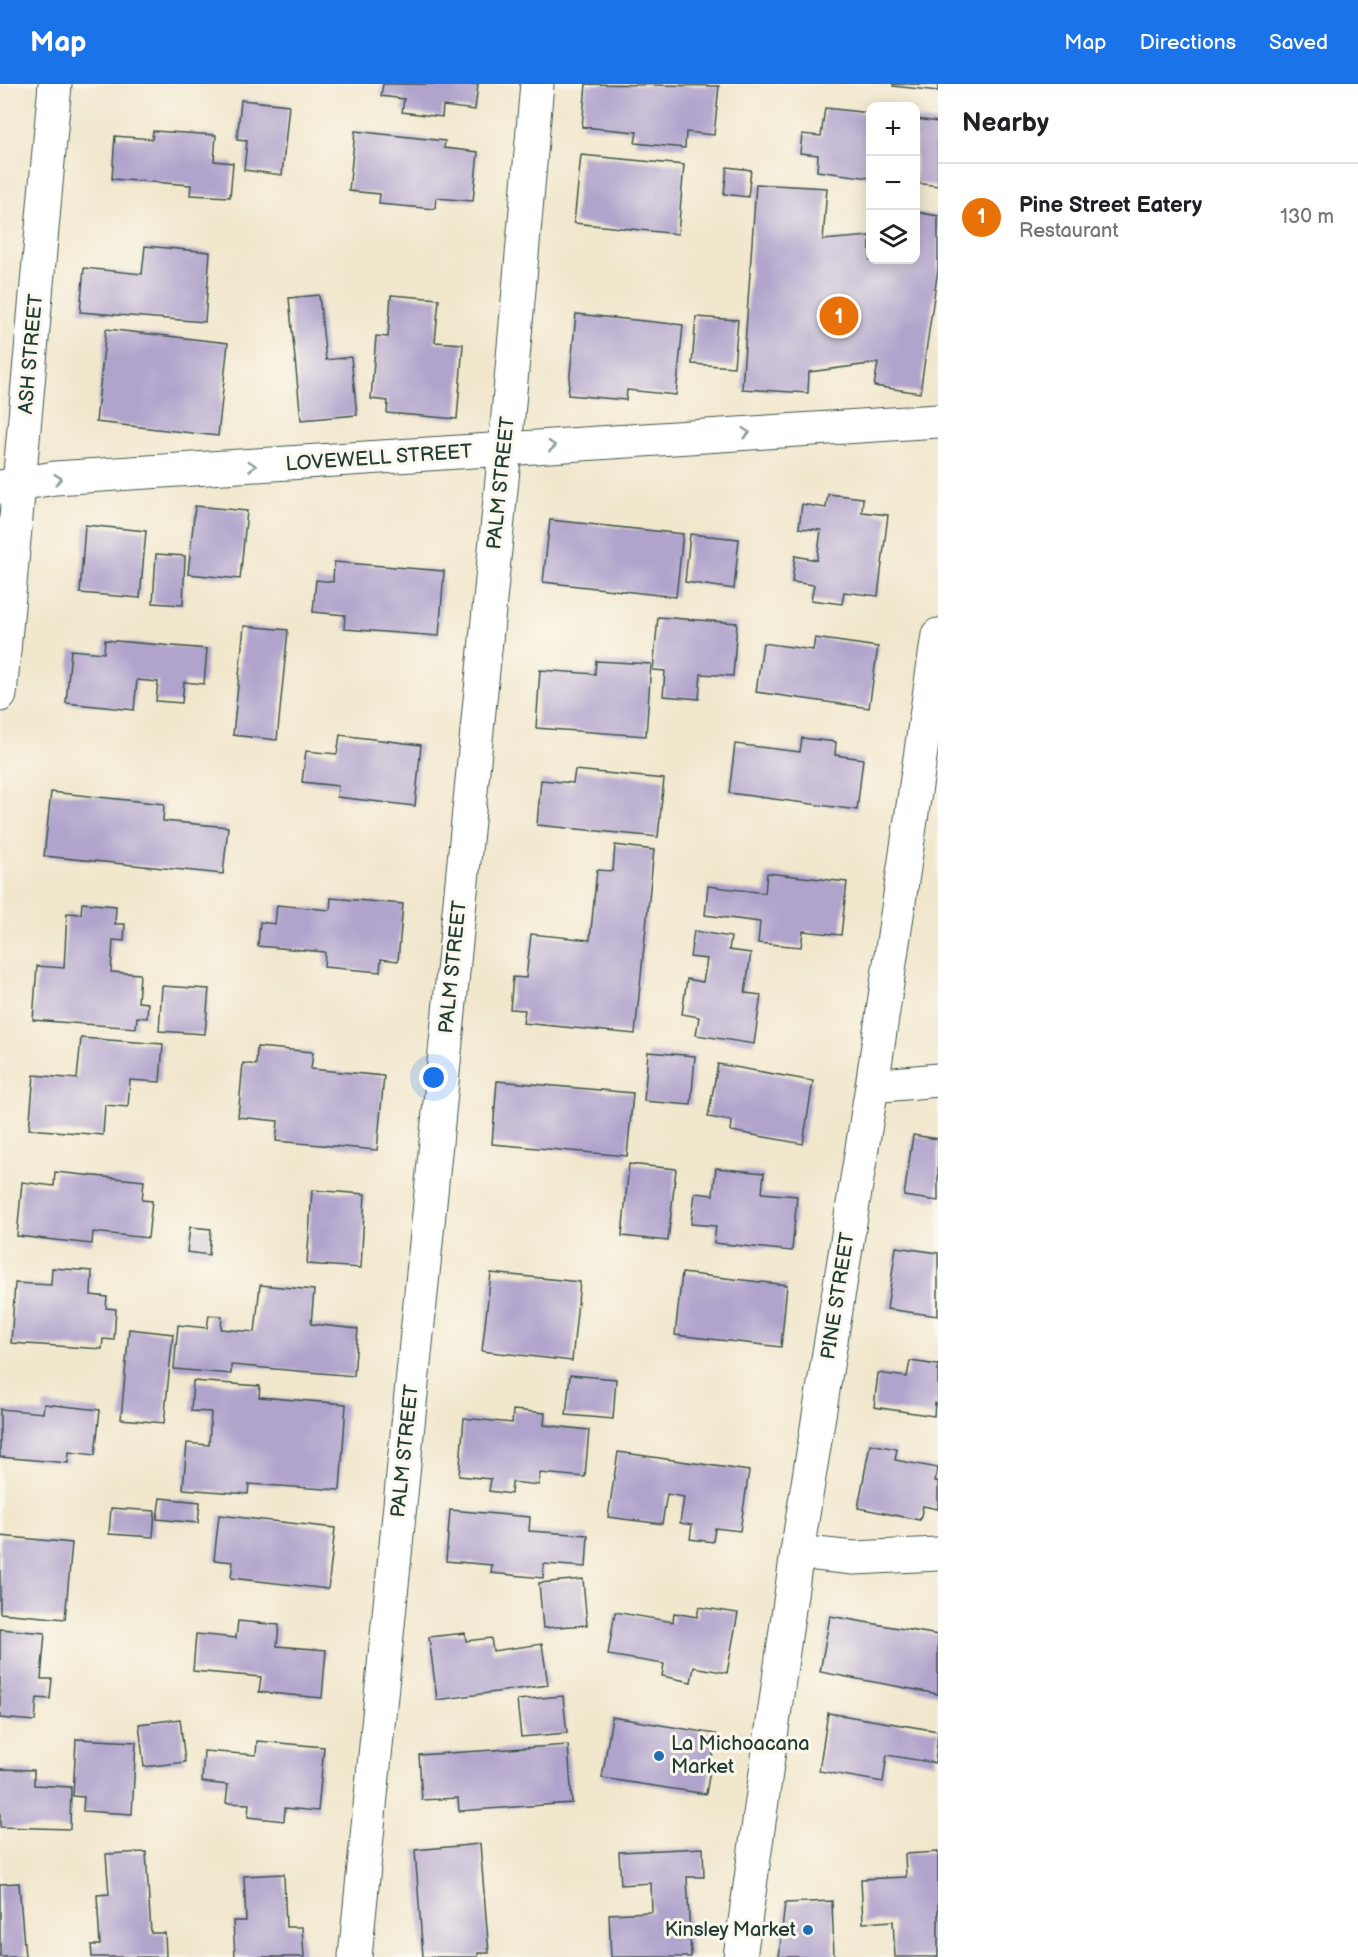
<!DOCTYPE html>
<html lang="en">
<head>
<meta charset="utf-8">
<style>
  :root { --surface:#fff; --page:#f6f6f6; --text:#202124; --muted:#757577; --line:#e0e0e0; --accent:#1a73e8 }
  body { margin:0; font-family:"Balsamiq Sans",sans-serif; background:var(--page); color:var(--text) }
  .controls { position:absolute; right:18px; top:18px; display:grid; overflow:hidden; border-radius:12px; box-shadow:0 3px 15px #0003 }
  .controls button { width:54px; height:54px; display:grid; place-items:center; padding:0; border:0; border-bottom:2px solid var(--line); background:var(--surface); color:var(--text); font:30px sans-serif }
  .you { position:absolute; left:434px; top:994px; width:21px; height:21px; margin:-15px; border:4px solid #fff; border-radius:50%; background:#1a73e8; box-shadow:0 0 0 9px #1a73e833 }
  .badge { display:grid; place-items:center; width:39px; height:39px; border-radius:50%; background:var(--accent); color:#fff; font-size:20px; font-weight:700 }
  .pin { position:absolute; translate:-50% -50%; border:3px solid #fff; box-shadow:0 2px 6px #0006 }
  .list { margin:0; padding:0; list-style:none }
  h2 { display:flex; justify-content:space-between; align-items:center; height:78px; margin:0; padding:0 24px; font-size:26px }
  h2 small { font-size:20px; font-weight:400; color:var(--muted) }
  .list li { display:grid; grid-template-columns:39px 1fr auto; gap:18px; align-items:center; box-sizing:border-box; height:108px; padding:0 24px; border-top:2px solid var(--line) }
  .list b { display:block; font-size:22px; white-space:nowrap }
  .list p { margin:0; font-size:20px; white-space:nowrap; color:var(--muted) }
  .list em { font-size:20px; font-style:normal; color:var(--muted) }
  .icon { flex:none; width:33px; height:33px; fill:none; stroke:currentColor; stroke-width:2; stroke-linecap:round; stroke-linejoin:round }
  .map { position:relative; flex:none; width:938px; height:1873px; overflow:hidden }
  header { display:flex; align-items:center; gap:36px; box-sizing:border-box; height:84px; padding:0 30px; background:var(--accent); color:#fff }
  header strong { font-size:28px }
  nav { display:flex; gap:33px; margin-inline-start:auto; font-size:21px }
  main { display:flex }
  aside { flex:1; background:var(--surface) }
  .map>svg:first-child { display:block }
  .building { fill:#b0a3cc }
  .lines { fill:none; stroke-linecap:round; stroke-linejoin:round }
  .minor-casing { stroke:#3e564b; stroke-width:35 }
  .minor { stroke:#fff; stroke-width:33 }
  .oneway { stroke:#8f9e9a }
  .poi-dot { fill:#1f6fb2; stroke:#fbf7ec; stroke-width:2 }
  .labels { text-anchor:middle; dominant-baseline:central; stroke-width:6; stroke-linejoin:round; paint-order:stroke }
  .street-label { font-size:20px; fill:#1f3d34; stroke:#fbf7ec }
  .poi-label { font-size:20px; fill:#1f3d34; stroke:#fbf7ec; text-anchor:start }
</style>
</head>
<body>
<header>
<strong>Map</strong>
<nav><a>Map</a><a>Directions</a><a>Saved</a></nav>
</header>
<main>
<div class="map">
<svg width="938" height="1873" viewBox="0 0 938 1873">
  <rect width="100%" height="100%" fill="#fbf7ec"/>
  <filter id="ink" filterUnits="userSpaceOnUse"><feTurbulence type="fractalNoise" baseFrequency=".0167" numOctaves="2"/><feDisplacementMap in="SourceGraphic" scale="12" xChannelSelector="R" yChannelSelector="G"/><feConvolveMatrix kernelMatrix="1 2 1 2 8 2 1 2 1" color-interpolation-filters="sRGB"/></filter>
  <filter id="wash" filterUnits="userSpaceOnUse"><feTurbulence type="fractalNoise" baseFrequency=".008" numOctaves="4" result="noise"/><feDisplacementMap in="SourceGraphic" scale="24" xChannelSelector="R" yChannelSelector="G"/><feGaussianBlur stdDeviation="1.35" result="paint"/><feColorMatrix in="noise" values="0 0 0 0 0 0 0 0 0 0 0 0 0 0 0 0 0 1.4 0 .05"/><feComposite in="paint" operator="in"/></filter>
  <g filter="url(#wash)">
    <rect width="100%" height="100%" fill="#f1e7cd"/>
    <g id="blocks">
      <!-- building -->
      <path class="building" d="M383,0H478L475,26L443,22L442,33L402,28L404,15L381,12Z
        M586,0L719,2L714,51L686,48L685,64L635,59L637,48L582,43Z
        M893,0H938V7L893,2Z
        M241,16L289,21L282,91L244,86L247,57L237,56Z
        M825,24L870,29V94L817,87L818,71L800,69L802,50L821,52Z
        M916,35L938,38V102L916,99Z
        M153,47L216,51L214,77L233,79L230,113L190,111L191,101L112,95L115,52L152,55Z
        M355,47L445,57L444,64L478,68L473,117L436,114L435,125L379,120L380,110L349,107Z
        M581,71L684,81L678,150L574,139Z
        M727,83L751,86L748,113L724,110Z
        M756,100L827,104L823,156L870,152V176H916V128L938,132V185L920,309L874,302L878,279L809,288L808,309L742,305Z
        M145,162L210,168L205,238L80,228L84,184L142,190Z
        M319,211L326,276L351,273L357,331L301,336L289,214Z
        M391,211L439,215L435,258L463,260L457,335L387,329L388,317L371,315L376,252L388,253Z
        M576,230L683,241L676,311L627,306L626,316L568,311Z
        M696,233L738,236L734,283L692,280Z
        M106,245L228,259L218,352L96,338Z
        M828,410L863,414L862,428L888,431L878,512L844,508L842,520L811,516L814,501L792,498L795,472L817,476L821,446L799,444L802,420L826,424Z
        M195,422L247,427L240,495L188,490Z
        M550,436L683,450L676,513L543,498Z
        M85,441L146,447L140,514L80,509Z
        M690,450L739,455L734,505L685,498Z
        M156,470L185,472L183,521L153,519Z
        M334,478L444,487L439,552L344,545L345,531L313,528L316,496L333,498Z
        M658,533L737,539L733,592L701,590L699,615L663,612L665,587L653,586Z
        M244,542L288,546L277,656L233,651Z
        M815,554L878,563L869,624L756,608L763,559L813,566Z
        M105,556L207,565L204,600L184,598L182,619L156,617L158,598L137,596L134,626L66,619L71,566L104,569Z
        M596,577L651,580L646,652L536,644L540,586L595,590Z
        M340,651L421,661L415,722L337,713L338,702L302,698L306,667L337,670Z
        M802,654L836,658L835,671L863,675L857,726L729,709L735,660L800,668Z
        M575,686L664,695L658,753L537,741L541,696L573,699Z
        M51,708L164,720L163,737L228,743L223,790L44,772Z
        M615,761L654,766L635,950L523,939L525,926L510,925L513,893L526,894L531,850L590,856L597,786L613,787Z
        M767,789L847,798L841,851L803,847L801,863L758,859L760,838L705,831L708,802L765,809Z
        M331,814L403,820L398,877L381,875L380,888L324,883L325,868L258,862L260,838L275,840L277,821L330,826Z
        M82,819L116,822L115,840H125L124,857L113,856L111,888L140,890L138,918L148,919L147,934L137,933L136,944L33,936L37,882L64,884L67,829L81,830Z
        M694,847L731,853L729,866L751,869L745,909L761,911L754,960L696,951L699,933L682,930L687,895L703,898L707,875L690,873Z
        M162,902L209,905L205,950L159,947Z
        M81,954L163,960L160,998L130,996L128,1023L105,1021L103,1051L29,1045L34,991L77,995Z
        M257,963L313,968L311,985L384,992L377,1066L276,1057L278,1037L238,1033L243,979L256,981Z
        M648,968L695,972L691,1021L644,1017Z
        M718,980L813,997L803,1060L731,1047L732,1037L708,1033Z
        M497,997L633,1009L627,1072L492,1060Z
        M913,1051L938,1055V1117L904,1112Z
        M629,1080L676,1085L668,1157L622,1152Z
        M716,1084L764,1089L762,1109L797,1112L792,1167L714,1159L716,1142L691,1140L695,1109L713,1111Z
        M55,1088L144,1097L142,1116L152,1117L148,1154L93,1148L92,1160L17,1152L22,1098L54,1102Z
        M312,1106L365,1110L361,1184L307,1180Z
        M190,1143L211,1145L209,1171L187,1168Z
        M896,1163L938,1169V1232L887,1225Z
        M52,1184L92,1187L91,1211L107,1213L106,1224L116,1225L114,1256L103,1255L102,1265L11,1259L15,1199L51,1201Z
        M491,1189L580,1198L572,1277L482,1267Z
        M682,1189L787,1201L781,1263L675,1251Z
        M260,1201L314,1206L311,1240L358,1245L354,1292L231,1281V1290L174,1285L178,1241L207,1244L209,1231L222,1232L221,1245L255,1248Z
        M129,1245L173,1250L164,1339L121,1335Z
        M910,1277L938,1281V1320L935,1319L934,1332L874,1323L878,1289L907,1293Z
        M570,1291L616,1295L613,1335L566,1331Z
        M193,1297L260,1302L259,1313L346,1320L340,1406L249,1400L248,1410L183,1405L187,1359L209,1361L211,1328L191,1327Z
        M44,1320L100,1326L95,1371L69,1368L68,1379L0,1373V1325L43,1329Z
        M513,1326L545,1329L544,1341L589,1346L585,1393L540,1389L539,1401L512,1398L511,1410L489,1407L491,1395L459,1392L464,1334L512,1339Z
        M870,1360L897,1365L895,1376L938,1384L935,1397H938V1425L923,1422L920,1436L858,1424Z
        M618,1368L749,1387L740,1447L715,1444L713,1458L690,1455L692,1441L680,1439L684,1413L667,1410L662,1440L608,1433Z
        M160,1414L200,1418L198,1439L157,1435Z
        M111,1424L155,1427L153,1453L109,1450Z
        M450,1426L530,1433L529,1447L588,1451L586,1483L544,1480L543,1494L491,1489L492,1481L446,1477Z
        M219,1431L335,1444L328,1505L231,1494L233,1478L214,1476Z
        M0,1452L72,1459L65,1535L0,1529Z
        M583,1495L587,1541L543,1544L539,1499Z
        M699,1523L738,1529L727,1589L694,1583L691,1598L662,1592L664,1580L608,1571L615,1528L673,1538L674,1529L697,1533Z
        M830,1532L938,1551V1610L820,1588Z
        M238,1537L279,1541L277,1562L326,1566L322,1614L259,1608L261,1593L193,1587L196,1550L236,1554Z
        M0,1545L45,1549L41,1595H52L50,1615L37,1614L35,1637L0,1634Z
        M465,1549L466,1557L491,1554L493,1567L542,1560L548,1601L437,1616L429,1553Z
        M563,1612L567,1649L521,1653L517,1616Z
        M828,1629L938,1647L935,1679L887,1671L883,1698L819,1687Z
        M612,1633L716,1650L706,1710L602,1694Z
        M180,1635L185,1678L144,1683L139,1640Z
        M76,1655L136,1658L132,1730L83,1727L84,1713L73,1712Z
        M257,1657L324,1663L318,1727L285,1724L284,1737L248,1733L249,1720L226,1719L228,1701L202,1698L204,1667L256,1671Z
        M568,1661L572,1719L459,1727L458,1714L422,1716L419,1671Z
        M0,1685L34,1686V1701L71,1703L70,1745L0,1743Z
        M480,1760L489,1869H478V1873H423L415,1766Z
        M703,1764L704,1793H687L691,1873H611L609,1830L652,1828L651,1799L621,1801L619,1768Z
        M146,1768L151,1849H165L166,1873H92L91,1861H100L97,1811L109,1810L106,1770Z
        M938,1768V1873H895L893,1837L863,1839L861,1795L906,1793L905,1770Z
        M284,1790L286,1843H302L304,1873H235L233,1837H246L244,1792Z
        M19,1799L25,1873H0V1800Z
        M832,1817L834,1873H779L785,1819Z"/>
    </g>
  </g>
  <g filter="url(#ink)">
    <use href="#blocks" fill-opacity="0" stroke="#3e564b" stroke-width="1.5"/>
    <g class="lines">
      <defs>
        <path id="minor" d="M0,403L55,394L938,337
          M0,611L55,0
          M872,1002L938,996
          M797,1468L854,1474L938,1470
          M355,1873L505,365L537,0
          M740,1873L797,1468L872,1002L938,551"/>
      </defs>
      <!-- minor casing -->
      <use href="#minor" class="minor-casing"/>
      <!-- minor -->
      <use href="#minor" class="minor"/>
    </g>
    <!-- one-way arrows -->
    <defs><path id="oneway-chevron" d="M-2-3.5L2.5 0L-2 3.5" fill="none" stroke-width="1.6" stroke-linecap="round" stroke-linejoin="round" transform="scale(1.5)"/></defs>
    <g class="oneway">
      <use href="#oneway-chevron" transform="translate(746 349) rotate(-4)"/>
      <use href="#oneway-chevron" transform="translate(552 362) rotate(-4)"/>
      <use href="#oneway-chevron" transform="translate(252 382) rotate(-4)"/>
      <use href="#oneway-chevron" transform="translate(58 395) rotate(-6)"/>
    </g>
  </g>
  <!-- markers -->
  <g class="poi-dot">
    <circle cx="659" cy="1672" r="6"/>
    <circle cx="808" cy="1846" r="6"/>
  </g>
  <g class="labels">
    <!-- street labels -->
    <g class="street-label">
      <text transform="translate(31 270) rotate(-85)">ASH STREET</text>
      <text transform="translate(379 374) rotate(-4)">LOVEWELL STREET</text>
      <text transform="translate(501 399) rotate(-84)">PALM STREET</text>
      <text transform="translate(453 883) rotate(-84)">PALM STREET</text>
      <text transform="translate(838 1212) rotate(-81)">PINE STREET</text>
      <text transform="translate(405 1367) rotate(-84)">PALM STREET</text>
    </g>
    <!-- poi labels -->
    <g class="poi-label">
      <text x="671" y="1660">La Michoacana<tspan x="671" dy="23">Market</tspan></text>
      <text x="796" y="1846" text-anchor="end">Kinsley Market</text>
    </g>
  </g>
</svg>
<div class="controls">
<button>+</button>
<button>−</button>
<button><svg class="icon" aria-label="layers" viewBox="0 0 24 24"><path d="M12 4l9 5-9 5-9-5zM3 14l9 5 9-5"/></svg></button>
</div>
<div class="you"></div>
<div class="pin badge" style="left:839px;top:232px;background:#e8710a">1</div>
</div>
<aside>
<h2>Nearby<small></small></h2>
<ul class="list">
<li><span class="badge" style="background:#e8710a">1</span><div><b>Pine Street Eatery</b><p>Restaurant</p></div><em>130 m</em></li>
</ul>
</aside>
</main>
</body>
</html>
